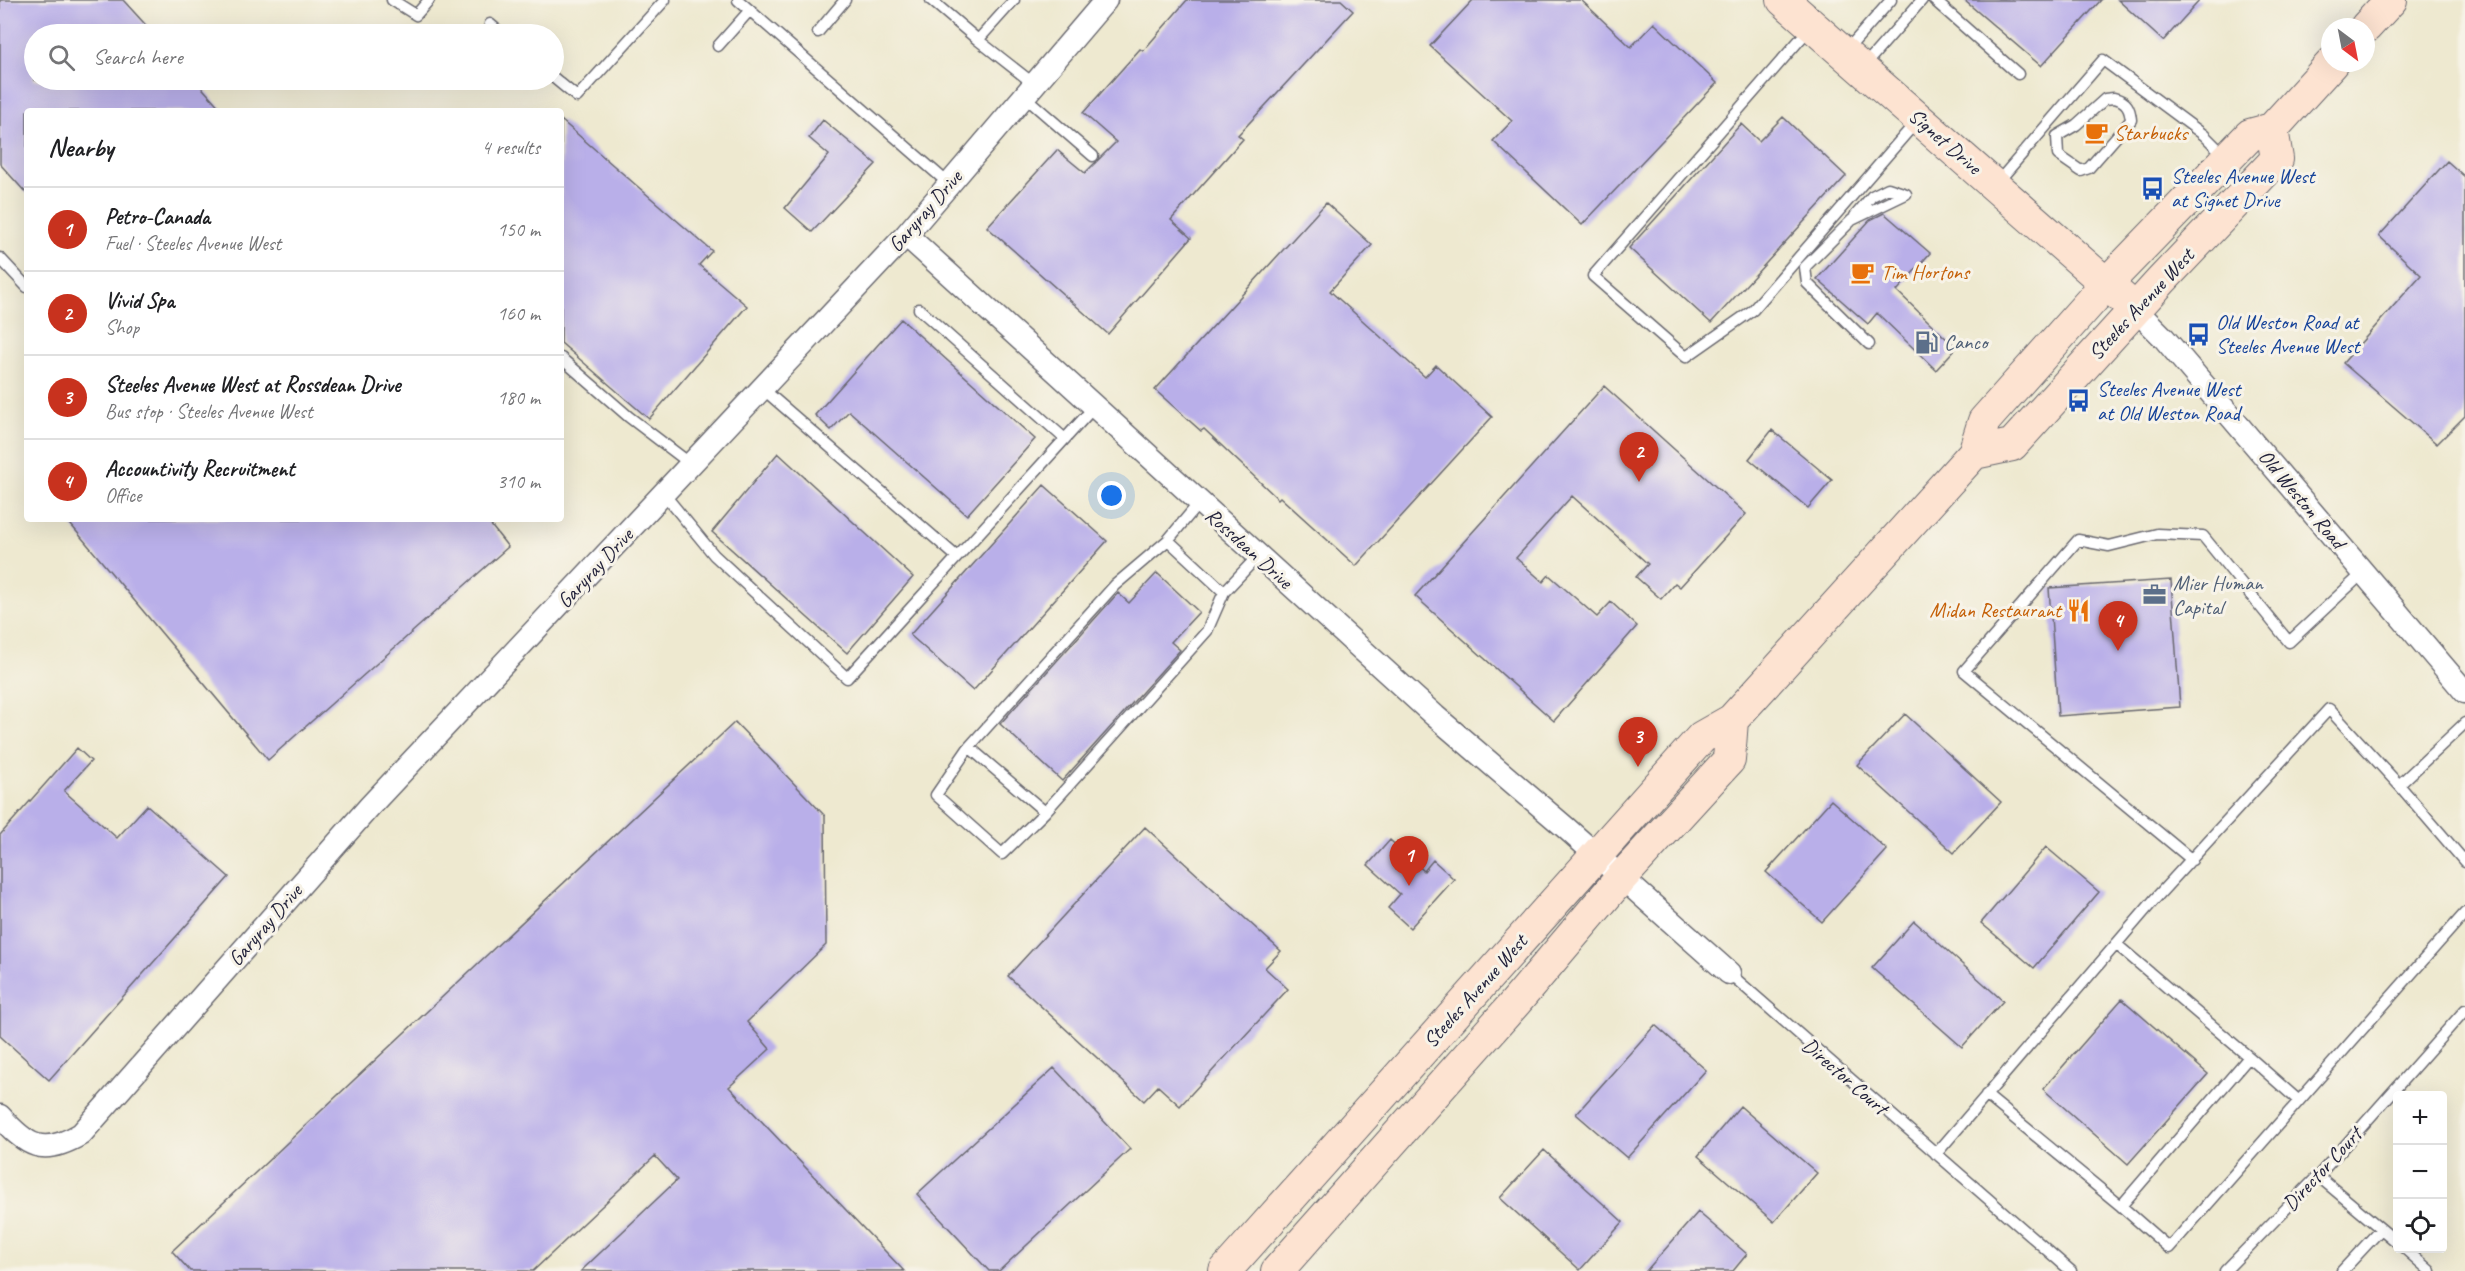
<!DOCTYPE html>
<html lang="en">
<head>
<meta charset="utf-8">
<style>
  :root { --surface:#fff; --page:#f2f2f2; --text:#202124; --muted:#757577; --line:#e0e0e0; --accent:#c8321e }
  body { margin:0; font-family:Caveat,sans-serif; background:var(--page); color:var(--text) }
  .controls { position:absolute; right:18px; bottom:18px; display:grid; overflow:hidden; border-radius:6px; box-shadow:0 6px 24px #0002 }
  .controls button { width:54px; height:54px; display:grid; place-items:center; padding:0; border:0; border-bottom:2px solid var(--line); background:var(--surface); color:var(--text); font:30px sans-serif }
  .compass { position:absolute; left:2321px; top:18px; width:54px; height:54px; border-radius:50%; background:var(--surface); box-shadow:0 6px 24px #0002; rotate:148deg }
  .you { position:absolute; left:1112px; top:496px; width:21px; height:21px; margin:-15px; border:4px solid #fff; border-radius:50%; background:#1a73e8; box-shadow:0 0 0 9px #1a73e833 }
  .badge { display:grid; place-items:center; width:39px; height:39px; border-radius:50%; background:var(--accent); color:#fff; font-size:20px; font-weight:700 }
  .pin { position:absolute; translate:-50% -50px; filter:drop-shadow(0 2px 3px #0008) }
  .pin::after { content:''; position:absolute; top:32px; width:21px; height:18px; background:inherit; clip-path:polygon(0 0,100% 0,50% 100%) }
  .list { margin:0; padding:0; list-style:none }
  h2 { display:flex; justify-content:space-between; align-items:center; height:78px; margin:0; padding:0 24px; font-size:26px }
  h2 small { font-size:20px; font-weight:400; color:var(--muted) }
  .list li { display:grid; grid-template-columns:39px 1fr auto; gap:18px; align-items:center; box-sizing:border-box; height:84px; padding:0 24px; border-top:2px solid var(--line) }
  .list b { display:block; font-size:22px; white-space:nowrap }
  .list p { margin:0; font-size:20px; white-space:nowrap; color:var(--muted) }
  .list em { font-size:20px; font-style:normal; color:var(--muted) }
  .icon { flex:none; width:33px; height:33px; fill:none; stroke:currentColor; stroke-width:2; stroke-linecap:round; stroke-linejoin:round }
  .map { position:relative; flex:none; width:2465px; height:1271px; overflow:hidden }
  .search { position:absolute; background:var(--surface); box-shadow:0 6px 24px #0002; left:24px; top:24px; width:540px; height:66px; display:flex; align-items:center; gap:15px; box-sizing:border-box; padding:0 21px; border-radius:33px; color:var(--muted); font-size:22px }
  .panel { position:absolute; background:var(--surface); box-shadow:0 6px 24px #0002; left:24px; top:108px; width:540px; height:414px; border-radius:6px }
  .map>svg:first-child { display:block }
  .building { fill:#b9afe9 }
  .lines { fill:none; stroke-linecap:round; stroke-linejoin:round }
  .lane-casing { stroke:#69686f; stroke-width:13 }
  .street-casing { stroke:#69686f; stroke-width:25 }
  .secondary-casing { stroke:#69686f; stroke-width:34 }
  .lane { stroke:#fff; stroke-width:10 }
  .street { stroke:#fff; stroke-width:22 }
  .secondary { stroke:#fde3d1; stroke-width:32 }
  .labels { text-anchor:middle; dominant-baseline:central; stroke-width:6; stroke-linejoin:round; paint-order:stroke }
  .food-label { font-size:21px; fill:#c56008; stroke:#f7f3e8; text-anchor:start }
  .street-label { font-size:21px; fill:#22223b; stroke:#f7f3e8 }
  .transit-label { font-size:21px; fill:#164399; stroke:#f7f3e8; text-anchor:start }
  .service-label { font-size:21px; fill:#4e5e75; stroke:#f7f3e8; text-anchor:start }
</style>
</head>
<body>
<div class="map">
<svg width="2465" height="1271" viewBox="0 0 2465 1271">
  <rect width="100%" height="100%" fill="#f7f3e8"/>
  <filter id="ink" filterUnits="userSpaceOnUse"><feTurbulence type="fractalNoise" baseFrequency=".0167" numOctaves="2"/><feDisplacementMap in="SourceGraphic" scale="12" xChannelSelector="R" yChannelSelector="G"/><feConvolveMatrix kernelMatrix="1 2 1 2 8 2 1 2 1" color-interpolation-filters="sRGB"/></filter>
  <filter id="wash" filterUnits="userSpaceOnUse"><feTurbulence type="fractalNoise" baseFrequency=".008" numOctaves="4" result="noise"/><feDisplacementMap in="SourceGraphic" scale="24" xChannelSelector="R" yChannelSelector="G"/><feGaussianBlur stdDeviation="1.35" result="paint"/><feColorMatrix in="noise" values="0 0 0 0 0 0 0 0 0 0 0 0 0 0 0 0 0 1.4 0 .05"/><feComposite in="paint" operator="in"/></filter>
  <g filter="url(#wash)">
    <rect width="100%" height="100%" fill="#eee9d0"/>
    <g id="blocks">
      <!-- building -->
      <path class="building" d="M0,0H123L154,34H34V80H195L223,111H27V194L0,164Z
        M1187,0H1341L1353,11L1238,135L1243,139L1171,220L1191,238L1108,334L987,227L1057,150L1085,173L1116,142L1083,113L1140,49L1143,51Z
        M1473,0H1581L1631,47L1654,23L1717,83L1582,225L1493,141L1512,121L1430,46Z
        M1964,0H2101L2041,66Z
        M2118,0H2200L2163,41Z
        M1783,117L1846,176L1711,323L1629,248L1741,124L1759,141Z
        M561,120L712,251L699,265L747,306L649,419L561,343Z
        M823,120L876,164L812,232L785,208L829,155L809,138Z
        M2447,161L2465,177V416L2437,444L2343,363L2421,275L2379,236Z
        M1326,203L1372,245L1330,291L1425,377L1436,365L1492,417L1356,566L1280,497L1278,499L1204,429L1201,431L1155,390Z
        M1884,213L1930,253L1897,291L1956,348L1936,370L1877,313L1868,324L1817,279L1870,220Z
        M901,319L1035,439L967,515L849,411L831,430L815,415Z
        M1604,386L1746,514L1680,587L1675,583L1661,599L1636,577L1648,564L1572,496L1516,558L1543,582L1549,575L1597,617L1611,602L1637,626L1554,721L1415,596Z
        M1772,430L1832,480L1808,508L1749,459Z
        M778,453L913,577L847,653L712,532Z
        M1044,485L1107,541L973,691L910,635Z
        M66,519H486L508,547L268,760Z
        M1157,573L1199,612L1171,642L1180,650L1062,781L1000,724L1118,593L1129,603Z
        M2171,580L2180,707L2058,716L2049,588Z
        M1905,714L2001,802L1954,853L1857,765Z
        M735,722L825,816L826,945L747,1022L770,1049L729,1087L904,1271H581L677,1180L655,1156L533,1271H190L172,1251Z
        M77,748L91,761L64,791L117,838L147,805L229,877L49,1080L0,1036V835Z
        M1831,800L1887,850L1822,922L1766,872Z
        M1145,827L1281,951L1265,968L1288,989L1180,1106L1158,1086L1144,1101L1008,976Z
        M1390,840L1424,871L1433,860L1454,879L1410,928L1388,908L1400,894L1368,865Z
        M2046,847L2099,892L2034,968L1981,923Z
        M1914,921L2003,1001L1962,1047L1872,968Z
        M2122,999L2208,1074L2128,1164L2043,1089Z
        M1655,1025L1706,1070L1627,1158L1576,1114Z
        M1054,1068L1130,1149L999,1271H989L917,1194Z
        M1740,1106L1817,1173L1774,1222L1698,1156Z
        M1544,1150L1623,1222L1580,1270L1500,1198Z
        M1698,1212L1747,1254L1733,1271H1646Z"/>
    </g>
  </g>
  <g filter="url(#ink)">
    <use href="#blocks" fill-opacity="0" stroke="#69686f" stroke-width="1.5"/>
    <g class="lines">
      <defs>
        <path id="lane" d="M392,0L416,15L429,0
          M738,0L949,184
          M931,0L978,40
          M1014,0L978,40L1034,84
          M1934,0L2018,74
          M490,24L502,34
          M1810,28L1593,276L1686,357L1753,310L1917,121
          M818,32L845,0
          M718,46L750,10
          M1846,51L1891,0
          M1863,67L1922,0
          M554,78L577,97L665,0
          M1024,96L1093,156
          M2114,98C2127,101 2130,108 2131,120L2089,168L2081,171L2058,155L2057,136L2076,125L2105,99Z
          M1997,183L2103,60L2204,135L2225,156
          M1855,216L1872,196L1888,188L1906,194
          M0,258L27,287
          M919,309L1065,439
          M1869,344L1807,283L1805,267L1852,220L1906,194
          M561,358L629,417L692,465
          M763,389L957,557
          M664,494L714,555L847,678L1094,407
          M1199,503L1168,540L1224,592L1258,556
          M1168,540L1115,585L969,747L1045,812L1207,631L1224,592
          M969,747L936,795L1002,854L1045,812
          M2399,785L2465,862
          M2192,860L1964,671L2078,540L2109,546L2157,534L2203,536L2289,642L2364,572
          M1729,973L2071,1271
          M2249,1057L2299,1101
          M1986,1095L2121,1206L2249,1057L2116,944
          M1936,1154L2154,900L2329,709L2399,785L2465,723
          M2318,1176L2398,1243
          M2121,1206L2169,1248L2465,913
          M2404,1248L2430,1271
          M2225,1271L2318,1176L2465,1010
          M2342,1271L2381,1229"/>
        <path id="street" d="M906,235L1435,716L1566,828L1729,973
          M2135,309L2164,338L2465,692
          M0,1116C27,1146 42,1157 81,1134L370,806L906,235L1106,0"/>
        <path id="secondary" d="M1783,0L2135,309
          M2366,27L2391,0
          M1974,453L2012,445L2161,281L2277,159L2272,129
          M1225,1271L1702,737L1732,720L1974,453L1984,421L2107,283L2250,135L2272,129L2332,63
          M1277,1271L1515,1003L1621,878L1729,760L1732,720"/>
      </defs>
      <!-- lane casing -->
      <use href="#lane" class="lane-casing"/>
      <!-- street casing -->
      <use href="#street" class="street-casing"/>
      <!-- secondary casing -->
      <use href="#secondary" class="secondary-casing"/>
      <!-- lane -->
      <use href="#lane" class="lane"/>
      <!-- street -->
      <use href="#street" class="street"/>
      <!-- secondary -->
      <use href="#secondary" class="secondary"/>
    </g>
  </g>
  <!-- icons -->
  <defs>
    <symbol id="cafe-bare" viewBox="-9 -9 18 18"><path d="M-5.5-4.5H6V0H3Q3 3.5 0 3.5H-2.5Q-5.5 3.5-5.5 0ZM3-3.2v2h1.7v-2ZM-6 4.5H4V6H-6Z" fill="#e8710a" stroke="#f7f3e8" stroke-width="2.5" paint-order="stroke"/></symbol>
    <symbol id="bus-bare" viewBox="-9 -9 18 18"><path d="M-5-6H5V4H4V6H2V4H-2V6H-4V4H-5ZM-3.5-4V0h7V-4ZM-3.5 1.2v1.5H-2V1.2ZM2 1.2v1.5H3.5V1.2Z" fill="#1a4fb4" stroke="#f7f3e8" stroke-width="2.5" paint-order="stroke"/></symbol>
    <symbol id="fuel-bare" viewBox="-9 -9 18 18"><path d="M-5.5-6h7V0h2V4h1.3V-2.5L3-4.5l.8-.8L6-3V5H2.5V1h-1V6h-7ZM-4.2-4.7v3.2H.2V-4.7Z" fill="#5c6f8a" stroke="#f7f3e8" stroke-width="2.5" paint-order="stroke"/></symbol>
    <symbol id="office-bare" viewBox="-9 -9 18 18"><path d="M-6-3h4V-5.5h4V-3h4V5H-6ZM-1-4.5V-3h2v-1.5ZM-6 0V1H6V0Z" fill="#5c6f8a" stroke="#f7f3e8" stroke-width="2.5" paint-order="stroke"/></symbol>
    <symbol id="restaurant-bare" viewBox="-9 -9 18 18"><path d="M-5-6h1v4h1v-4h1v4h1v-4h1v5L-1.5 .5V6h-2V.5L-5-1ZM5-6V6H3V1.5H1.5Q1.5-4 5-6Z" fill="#e8710a" stroke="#f7f3e8" stroke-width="2.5" paint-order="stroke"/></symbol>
  </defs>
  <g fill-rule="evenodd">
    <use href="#cafe-bare" x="2080" y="116" width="33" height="33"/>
    <use href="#bus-bare" x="2136" y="172" width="33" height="33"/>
    <use href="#cafe-bare" x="1846" y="256" width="33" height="33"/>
    <use href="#bus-bare" x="2182" y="318" width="33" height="33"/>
    <use href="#fuel-bare" x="1910" y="326" width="33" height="33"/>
    <use href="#bus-bare" x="2062" y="384" width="33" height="33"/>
    <use href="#office-bare" x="2138" y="578" width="33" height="33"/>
    <use href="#restaurant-bare" x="2062" y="594" width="33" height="33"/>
  </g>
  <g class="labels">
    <!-- food labels -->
    <g class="food-label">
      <text x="2114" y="133">Starbucks</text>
      <text x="1881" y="272">Tim Hortons</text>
      <text x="2061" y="610" text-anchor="end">Midan Restaurant</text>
    </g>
    <!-- street labels -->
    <g class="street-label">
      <text transform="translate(1945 141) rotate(41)">Signet Drive</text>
      <text transform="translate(925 211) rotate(-49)">Garyray Drive</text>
      <text transform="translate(2141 304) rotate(-47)">Steeles Avenue West</text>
      <text transform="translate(2302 499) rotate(50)">Old Weston Road</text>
      <text transform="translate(1249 548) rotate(42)">Rossdean Drive</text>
      <text transform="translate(595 568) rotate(-47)">Garyray Drive</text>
      <text transform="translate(265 925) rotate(-49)">Garyray Drive</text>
      <text transform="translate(1475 991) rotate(-48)">Steeles Avenue West</text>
      <text transform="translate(1845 1076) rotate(41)">Director Court</text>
      <text transform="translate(2322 1169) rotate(-47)">Director Court</text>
    </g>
    <!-- transit labels -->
    <g class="transit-label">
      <text x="2171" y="176">Steeles Avenue West<tspan x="2171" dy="24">at Signet Drive</tspan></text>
      <text x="2216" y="322">Old Weston Road at<tspan x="2216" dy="24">Steeles Avenue West</tspan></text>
      <text x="2097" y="389">Steeles Avenue West<tspan x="2097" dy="24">at Old Weston Road</tspan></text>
    </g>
    <!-- service labels -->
    <g class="service-label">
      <text x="1944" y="342">Canco</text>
      <text x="2173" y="583">Mier Human<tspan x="2173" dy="24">Capital</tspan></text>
    </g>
  </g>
</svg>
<div class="controls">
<button>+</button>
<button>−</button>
<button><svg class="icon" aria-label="locate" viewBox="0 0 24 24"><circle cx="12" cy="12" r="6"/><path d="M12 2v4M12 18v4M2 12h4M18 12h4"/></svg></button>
</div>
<svg class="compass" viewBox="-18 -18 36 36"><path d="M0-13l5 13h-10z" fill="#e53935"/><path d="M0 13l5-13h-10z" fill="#757577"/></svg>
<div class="you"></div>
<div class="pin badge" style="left:1409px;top:886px">1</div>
<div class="pin badge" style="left:1639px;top:482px">2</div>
<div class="pin badge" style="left:1638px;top:767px">3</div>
<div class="pin badge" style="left:2118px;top:651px">4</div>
<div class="search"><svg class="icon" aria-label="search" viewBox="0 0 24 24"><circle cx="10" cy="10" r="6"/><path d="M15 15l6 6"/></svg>Search here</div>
<section class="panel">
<h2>Nearby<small>4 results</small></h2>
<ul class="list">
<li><span class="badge">1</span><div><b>Petro-Canada</b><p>Fuel · Steeles Avenue West</p></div><em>150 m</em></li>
<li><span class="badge">2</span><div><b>Vivid Spa</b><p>Shop</p></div><em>160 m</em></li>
<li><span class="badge">3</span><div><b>Steeles Avenue West at Rossdean Drive</b><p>Bus stop · Steeles Avenue West</p></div><em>180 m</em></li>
<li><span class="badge">4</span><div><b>Accountivity Recruitment</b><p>Office</p></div><em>310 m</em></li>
</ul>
</section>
</div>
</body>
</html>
